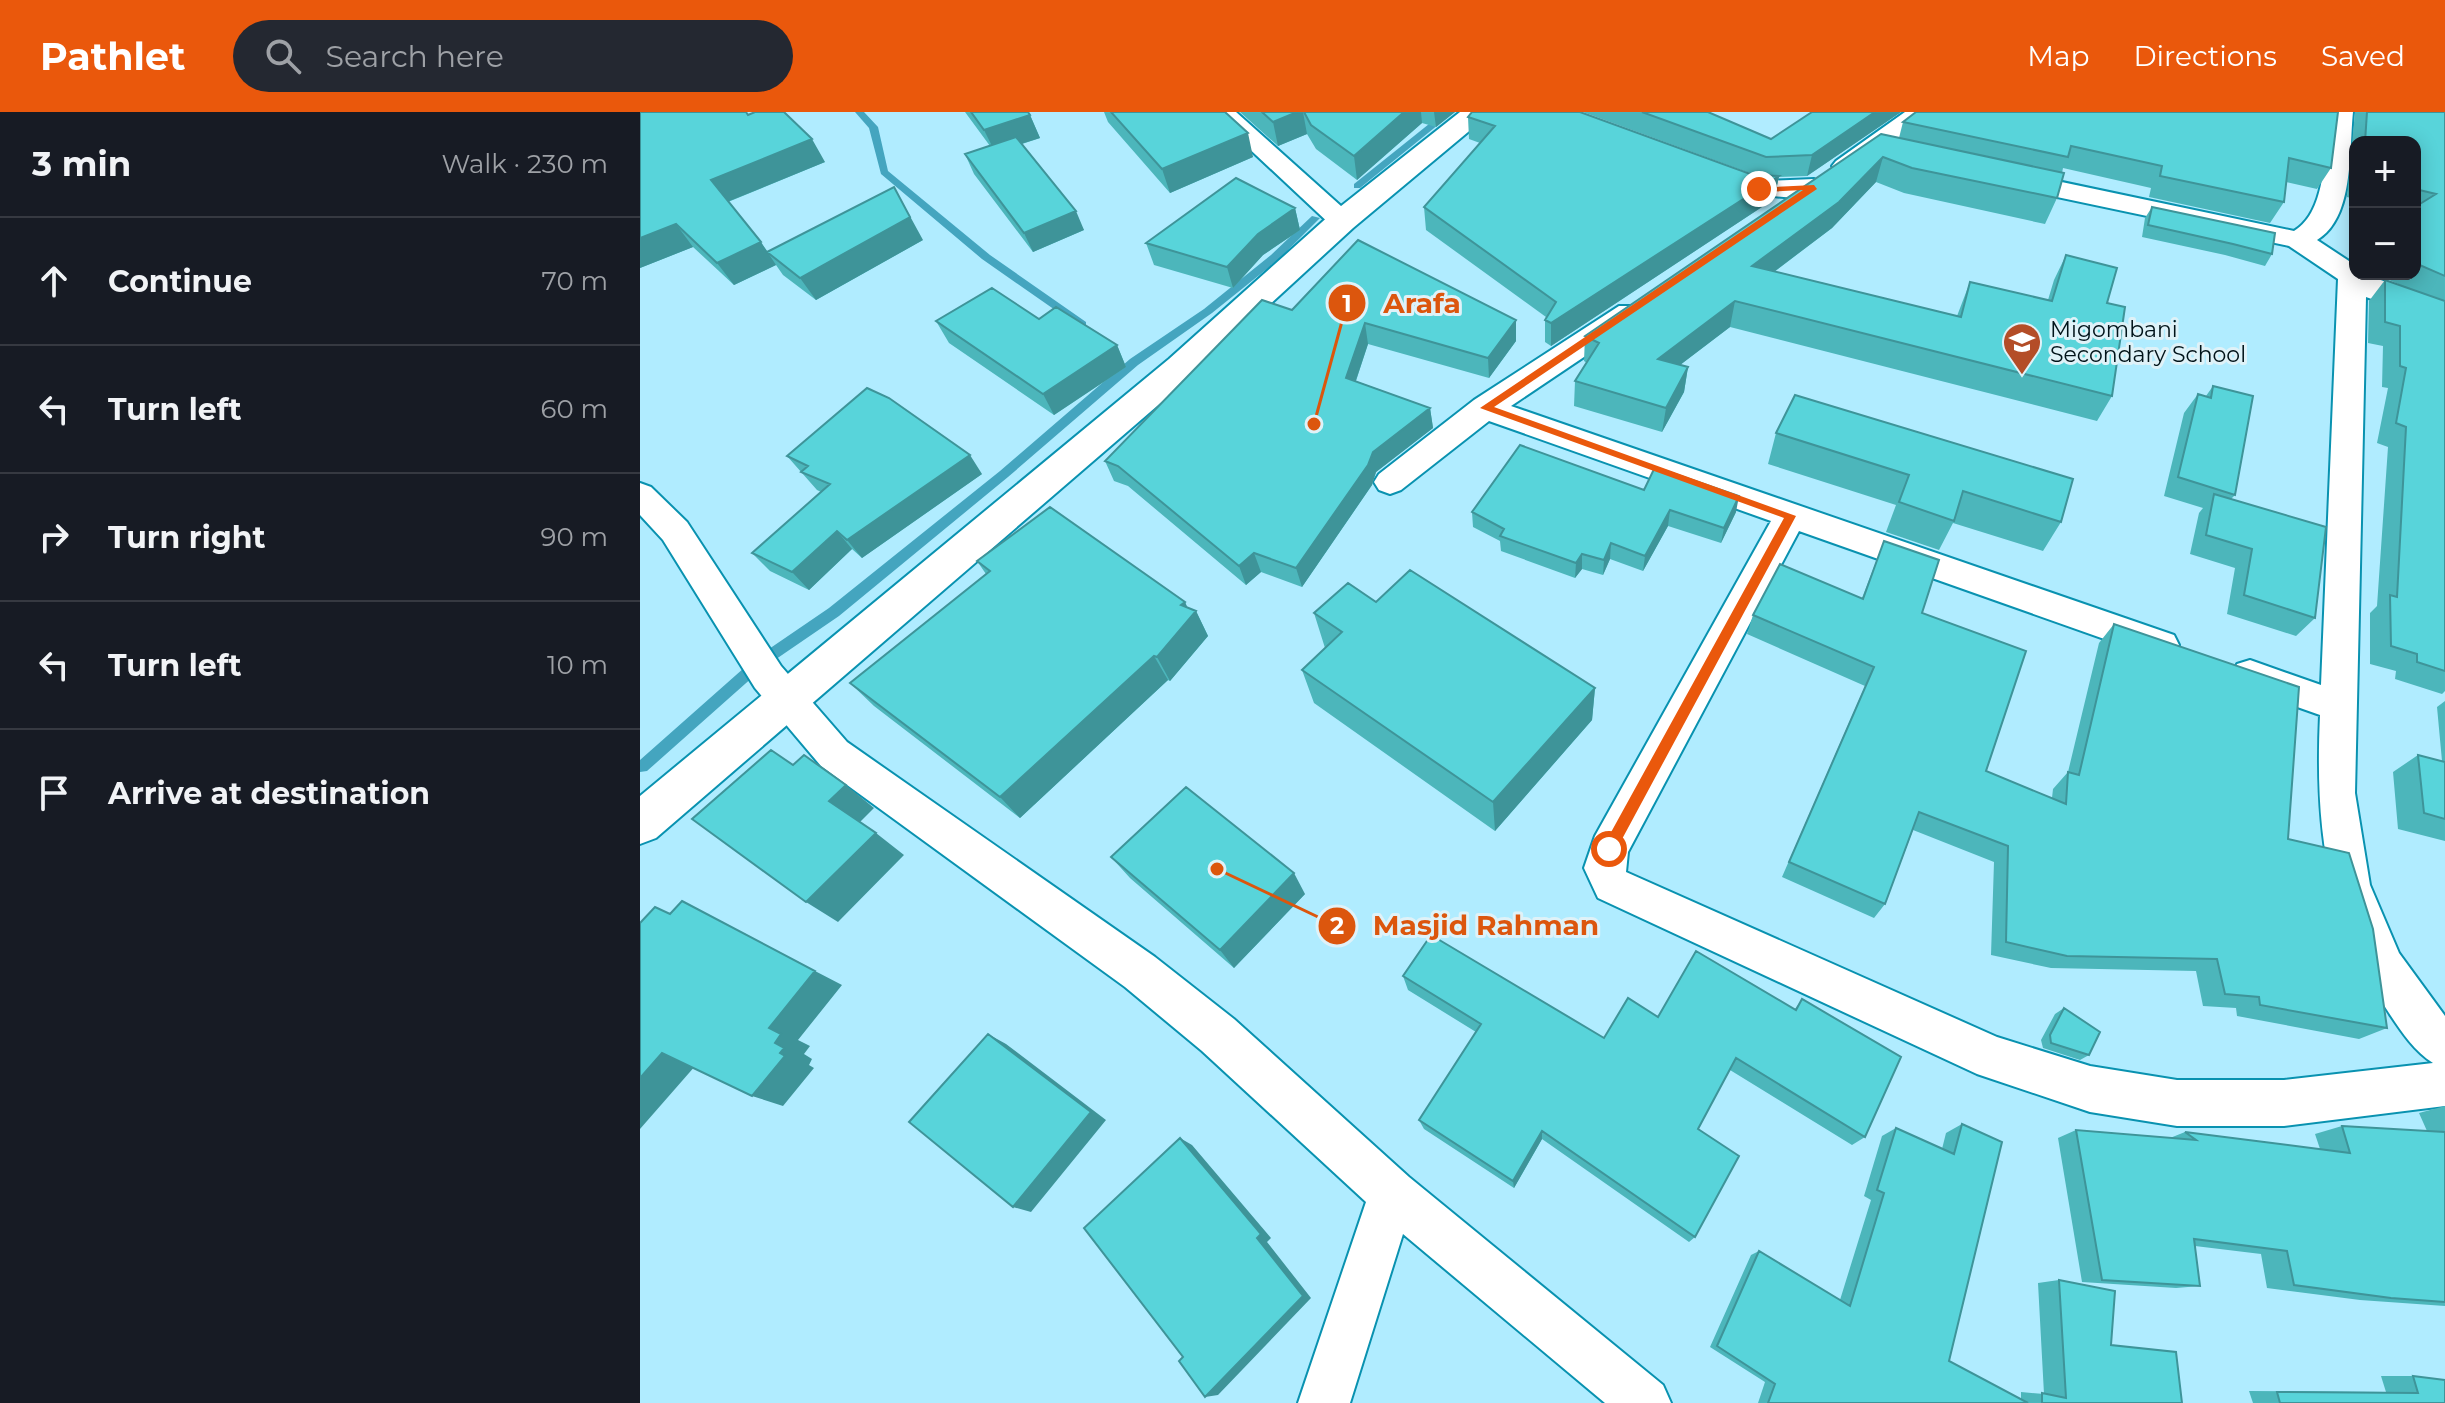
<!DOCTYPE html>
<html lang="en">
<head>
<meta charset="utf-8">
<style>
  :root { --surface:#171b24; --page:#242831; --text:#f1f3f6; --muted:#9ea1a6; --line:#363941; --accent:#ea580c }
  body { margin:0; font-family:Montserrat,sans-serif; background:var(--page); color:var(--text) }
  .controls { position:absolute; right:24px; top:24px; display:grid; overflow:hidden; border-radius:16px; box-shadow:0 4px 20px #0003 }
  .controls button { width:72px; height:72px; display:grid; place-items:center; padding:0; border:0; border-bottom:2px solid var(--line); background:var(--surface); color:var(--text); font:40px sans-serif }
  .stop { position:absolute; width:24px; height:24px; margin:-18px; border:6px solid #ea580c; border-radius:50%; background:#fff }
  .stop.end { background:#ea580c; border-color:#fff; box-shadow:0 2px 8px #0008 }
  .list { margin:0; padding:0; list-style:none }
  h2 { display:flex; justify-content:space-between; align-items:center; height:104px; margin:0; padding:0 32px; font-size:34px }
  h2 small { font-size:26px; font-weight:400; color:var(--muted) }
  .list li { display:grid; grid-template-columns:52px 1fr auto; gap:24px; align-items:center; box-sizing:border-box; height:128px; padding:0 32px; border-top:2px solid var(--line) }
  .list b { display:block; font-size:30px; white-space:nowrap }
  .list em { font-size:26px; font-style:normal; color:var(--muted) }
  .icon { flex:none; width:44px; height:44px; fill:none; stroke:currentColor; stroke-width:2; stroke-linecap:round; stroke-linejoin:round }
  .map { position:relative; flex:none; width:1805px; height:1291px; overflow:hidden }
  header { display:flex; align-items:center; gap:48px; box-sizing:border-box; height:112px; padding:0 40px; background:var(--accent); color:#fff }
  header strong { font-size:38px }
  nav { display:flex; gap:44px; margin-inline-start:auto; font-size:28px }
  .search { width:560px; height:72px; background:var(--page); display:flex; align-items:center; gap:20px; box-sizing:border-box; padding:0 28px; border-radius:44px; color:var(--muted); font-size:30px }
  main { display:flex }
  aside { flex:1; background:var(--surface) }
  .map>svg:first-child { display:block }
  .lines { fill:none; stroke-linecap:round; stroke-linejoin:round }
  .stream { fill:#44a5bf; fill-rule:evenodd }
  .minor-casing { stroke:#0992b0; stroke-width:4 }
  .secondary-casing { stroke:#0992b0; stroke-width:4 }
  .minor { fill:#fff; fill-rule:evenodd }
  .secondary { fill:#fff; fill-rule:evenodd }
  .wall { fill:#4cb6bb }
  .shaded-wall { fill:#3e9499 }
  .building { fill:#58d4da; stroke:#3e9499; stroke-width:2 }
  .route { fill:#ea580c }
  .labels { text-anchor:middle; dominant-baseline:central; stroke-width:6; stroke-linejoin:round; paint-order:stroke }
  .far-poi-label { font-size:22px; fill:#001319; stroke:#dff2f8; text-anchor:start }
  .leader { fill:none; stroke:#dc560d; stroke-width:3 }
  .callout-dot { fill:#dc560d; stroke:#dff2f8; stroke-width:3 }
  .mark-label { font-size:24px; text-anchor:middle; font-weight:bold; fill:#fff }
  .callout-label { font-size:28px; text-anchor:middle; font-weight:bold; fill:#dc560d; stroke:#dff2f8; stroke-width:6; stroke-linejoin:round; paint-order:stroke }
</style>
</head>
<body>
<header>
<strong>Pathlet</strong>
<div class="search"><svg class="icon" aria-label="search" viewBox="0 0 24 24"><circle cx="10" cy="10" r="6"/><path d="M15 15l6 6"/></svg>Search here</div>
<nav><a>Map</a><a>Directions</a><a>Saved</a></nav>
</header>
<main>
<aside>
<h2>3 min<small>Walk · 230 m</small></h2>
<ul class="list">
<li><svg class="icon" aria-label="ahead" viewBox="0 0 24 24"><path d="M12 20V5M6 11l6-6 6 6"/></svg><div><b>Continue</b></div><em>70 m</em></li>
<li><svg class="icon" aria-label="left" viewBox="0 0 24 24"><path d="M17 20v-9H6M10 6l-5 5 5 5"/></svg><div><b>Turn left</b></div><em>60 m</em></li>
<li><svg class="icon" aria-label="right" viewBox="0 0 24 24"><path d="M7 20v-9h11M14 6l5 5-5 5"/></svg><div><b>Turn right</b></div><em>90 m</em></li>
<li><svg class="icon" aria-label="left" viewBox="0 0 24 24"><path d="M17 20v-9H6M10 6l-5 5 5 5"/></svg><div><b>Turn left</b></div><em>10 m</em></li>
<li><svg class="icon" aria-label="arrive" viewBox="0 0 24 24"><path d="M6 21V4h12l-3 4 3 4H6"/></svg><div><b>Arrive at destination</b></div></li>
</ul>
</aside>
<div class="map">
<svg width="1805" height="1291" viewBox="0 0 1805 1291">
  <rect width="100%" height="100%" fill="#b0ecff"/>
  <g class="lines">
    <!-- stream -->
    <path class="stream" d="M215,0H224L238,15L248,59L350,143L446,210V214H438L342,147L241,62L229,16Z
      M804,0H814L720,76H714V72Z
      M672,104L680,106L639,147L572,201L498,253L368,365L199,504L123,556L7,659L0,660V648L113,548L189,496L360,359L490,247L564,197L631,143Z"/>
    <defs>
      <path id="minor" d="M570,0H596L711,103L715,109L711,115H693Z
        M1265,0H1293L1214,59H1196L1192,54L1196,49Z
        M1689,0H1713C1709,39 1714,106 1677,128L1715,153V162C1735,162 1782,186 1805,194V213L1726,185L1715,681L1730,773L1759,841L1805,904V994L1644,1014H1537L1450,1000L1337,962L958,786L944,756L955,724L1131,409L849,309L761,378L750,382L739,378L734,370L739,362L834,288L979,194H999L1003,201L999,208L871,294L1534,523L1539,533L1534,543L1521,547L1159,419L988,740L986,760L1357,925L1450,954L1537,968H1644L1793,951C1774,939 1761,919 1749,901C1685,805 1675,715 1680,603L1597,574L1592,563L1597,552L1610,548L1681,573L1698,167L1649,134L1370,75L1357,67L1370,59L1654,119C1688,99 1684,36 1689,0Z
        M1086,57L1122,69L1174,67L1187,75C1171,98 1099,78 1077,70L1073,65Z
        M0,371L11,375L47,410L141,554L207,630L515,845L594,907L769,1065L1023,1273L1031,1291H965L763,1122L710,1291H658L726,1090L562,939L485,875L181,654L115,576L23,428L0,403Z"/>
      <path id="secondary" d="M820,0H852L713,116L553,263L16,726L0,732V684L529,247L691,102Z"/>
    </defs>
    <!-- minor casing -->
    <use href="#minor" class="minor-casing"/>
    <!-- secondary casing -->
    <use href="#secondary" class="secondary-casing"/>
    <!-- minor -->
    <use href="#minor" class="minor"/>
    <!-- secondary -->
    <use href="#secondary" class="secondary"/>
  </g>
  <!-- wall -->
  <path class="wall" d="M0,0L108,3L185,50L88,90L128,140L283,128L176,188L143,163L136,153L94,173L53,135L0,156Z
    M325,0H388L390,3L400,26L382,32L444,118L393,140L334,62L325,42L350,34Z
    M464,0H585L613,45L530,81L468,10Z
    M600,0H815L796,15L782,11L717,68L676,37L667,22L638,34Z
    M943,0H1068L1131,27L1172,0H1261L1167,64L1139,65L1134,87L911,234L905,230V208L906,205L786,118L784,95L840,31L829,27L828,5L1115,63Z
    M1698,0L1691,56L1677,77L1646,70L1644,90L1630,111L1509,85L1511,76L1423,56L1417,86L1405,112L1264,81L1236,70L1192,116L1134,160L1317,204L1330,170L1408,188L1414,168L1426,143L1467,191L1472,284L1457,309L1090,215L1040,253L1048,255L1044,280L1022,320L934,294L935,269L947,251L944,249L945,224L1259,26L1263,10Z
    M1715,0H1805V579L1802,582L1755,567L1756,559L1730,552V501L1737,494L1748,335L1737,331L1748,276L1742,275L1743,234L1728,231L1729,189L1745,168L1765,175L1747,167L1728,162H1775V30H1715V81L1711,86L1707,85Z
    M1512,95L1632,142L1625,154L1585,143L1502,125L1505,106Z
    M655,96L660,118L623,143L593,176L514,153L506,131Z
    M652,198L876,208V229L849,266L728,232L716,269L790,296L793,316L736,360L732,373L662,475L621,460L606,473L488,374L474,369L465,349Z
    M399,207L477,233L486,255L414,303L309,231L296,209Z
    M1573,274L1595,383L1591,387L1675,506L1656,524L1587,502L1595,456L1550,442L1559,401L1563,396L1524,384L1544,301L1558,282L1566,284Z
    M1136,321L1421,410L1403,439L1313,411L1299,438L1246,420L1256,393L1128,352Z
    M147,344L342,362L222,446L212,437L169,478L130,459L112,441L181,380L177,378Z
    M1004,378L1096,400L1081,431L1028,414L1003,459L970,447L963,463L942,457L935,466L861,439L860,429L833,415L832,400Z
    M1244,429L1282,501L1346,659L1412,686L1413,677L1428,660L1459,531L1474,512L1648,727L1747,916L1719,927L1597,904L1596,896L1563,894L1556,859L1411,856L1351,843L1354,750L1273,718L1245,792L1234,806L1142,765L1225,574L1107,522L1113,503L1222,486Z
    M337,449L545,490L547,496L556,499L568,524L530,569L528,568L380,706L234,594L210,571L346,462Z
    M736,490L955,576L952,608L855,719L674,591L662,558L685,536L674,501Z
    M1805,589V729L1758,717L1753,660L1778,643L1802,649L1797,595Z
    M471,745L665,782L594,856L490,766Z
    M763,864L964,926L1018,905L1155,897L1162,887L1225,1025L1212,1033L1090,958L1058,1017L1055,1125L1049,1130L902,1027L874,1076L784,1017L779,1008L836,920L768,878Z
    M1424,896L1449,943L1440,948L1403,936L1401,928L1415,902Z
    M1805,994V1194L1720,1188L1627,1176L1621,1142L1555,1134L1560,1174L1536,1176L1442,1170L1418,1026L1436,1018L1530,1026L1545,1020L1680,1037L1675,1022L1702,1014L1787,1019L1779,1001Z
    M1322,1012L1309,1249L1381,1288V1280L1404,1282L1398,1171L1419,1168L1471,1233L1542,1291H1118L1125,1270L1070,1235L1111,1143L1119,1139L1200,1188L1231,1088L1224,1084L1242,1024L1256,1016L1302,1037L1306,1021Z
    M1741,1264H1773L1805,1291H1613L1609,1279L1746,1280Z"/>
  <!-- shaded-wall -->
  <path class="shaded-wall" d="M657,0H663L667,22L638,34L633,10Z
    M764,0H781L782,11L717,68L714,44Z
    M794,0H815L796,15Z
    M1235,0H1261L1167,64L1172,43Z
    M390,3L400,26L355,40L344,18Z
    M608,21L613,45L530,81L522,57Z
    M172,27L185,50L87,90L71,68Z
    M1243,45L1236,70L1192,116L1107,180L1112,154Z
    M1139,64L1134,87L911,234V211Z
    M254,75L283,128L176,188L160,166Z
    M655,96L660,118L623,143L593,176L587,155L618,122Z
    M436,99L444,118L393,140L384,121Z
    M36,112L53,135L0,156V126Z
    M121,130L136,153L94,173L77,151Z
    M1095,189L1090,215L1015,272L1018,247Z
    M876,208V229L849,266L848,246Z
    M725,211L728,232L710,286L706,266Z
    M477,233L486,255L414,303L403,282Z
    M1048,255L1044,280L1022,320L1026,296Z
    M790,296L793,316L736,360L732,373L662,475L656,456L733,340Z
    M330,343L342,362L222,446L207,428Z
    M1099,384L1096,400L1081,431L1084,416Z
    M1030,398L1028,414L1003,459L1005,444Z
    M197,419L212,437L169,478L152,460Z
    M971,431L970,447L963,463L964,448Z
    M614,441L621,460L606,473L599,454Z
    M942,442V457L935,466L936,451Z
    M545,490L552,505L556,499L568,524L530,569L517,545L541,493Z
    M514,544L528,568L380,706L360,685Z
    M955,576L952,608L855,719L853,690Z
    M206,673L234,696L218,712L189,689Z
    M236,721L264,743L198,810L166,790Z
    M654,761L665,782L594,856L580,838Z
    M175,859L202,873L158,928L170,934L164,942L172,947L169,953L174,956L143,994L112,984L140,941L129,916Z
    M348,922L366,932L466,1008L391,1100L373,1095Z
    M22,941L56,953L0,1017V966Z
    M902,1019V1027L874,1076L873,1069Z
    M540,1026L552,1033L631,1126L627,1130L671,1186L578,1283L565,1285Z"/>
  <!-- building -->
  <path class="building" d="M0,0H106L108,3L115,0H144L172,27L71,68L121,130L77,151L36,112L0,126Z
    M331,0H388L390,3L344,18Z
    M471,0H585L608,21L522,57Z
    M622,0H657L633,10Z
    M664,0H764L714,44L671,13Z
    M832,0H940L1113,63L1139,64L911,211L905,208L916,190L784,95L855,14L828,5Z
    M1002,0H1068L1131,27L1172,0H1235L1172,43L1126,45Z
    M1276,0H1698L1691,56L1649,46L1644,90L1520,64L1522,54L1431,34L1428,45L1263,10Z
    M1727,0H1805V164L1775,151V95L1796,82L1775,77V30H1725Z
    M1241,22L1424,61L1417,86L1272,56L1243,45L1199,90L1112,154L1321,205L1330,170L1412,189L1426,143L1477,156L1467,191L1485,195L1472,284L1095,189L1018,247L1048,255L1026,296L935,269L959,231L945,224Z
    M376,25L436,99L384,121L325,42Z
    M596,66L655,96L618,122L587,155L506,131Z
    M254,75L270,105L160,166L127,140Z
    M1512,95L1635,121L1632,142L1593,132L1508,113Z
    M718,128L876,208L848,246L725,211L706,266L790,296L733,340L728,353L656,456L614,441L599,454L478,354L465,349L622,188L652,198Z
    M1745,168L1805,189V559L1777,550V542L1751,534L1750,483L1757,485L1766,315L1756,311L1766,256L1760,254V214L1745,210Z
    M352,176L399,207L416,195L477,233L403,282L296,209Z
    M1573,274L1613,284L1595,383L1538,365L1558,282L1571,286Z
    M227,276L249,286L330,343L207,428L197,419L152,460L112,441L190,372L161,360L168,354L147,344Z
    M1155,283L1433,367L1421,410L1323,379L1314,409L1259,390L1269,363L1136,321Z
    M880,333L1004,378L1015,355L1099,384L1084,416L1030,398L1005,444L971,431L964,448L942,442L936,451L860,424L864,417L832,400Z
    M1574,382L1686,415L1675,506L1604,483L1612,437L1566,423Z
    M410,395L545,490L541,493L556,499L517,545L514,544L360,685L210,571L350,459L337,449Z
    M1244,429L1299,448L1282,501L1386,539L1346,659L1426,692L1428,660L1439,663L1474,512L1659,575L1648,727L1709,741L1733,817L1747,916L1620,893L1619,885L1585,882L1577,847L1427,844L1366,830L1368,734L1279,700L1245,792L1149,750L1234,555L1113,503L1140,452L1223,487Z
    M770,458L955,576L853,690L662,558L702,520L674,501L708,471L736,490Z
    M131,638L153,653L164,643L206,673L189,689L236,721L166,790L52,707Z
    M1778,643L1805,650V707L1784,701Z
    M546,675L654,761L580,838L471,745Z
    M42,789L175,859L129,916L141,922L135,931L144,936L140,941L145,944L112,984L22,941L0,966V811L15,795L30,802Z
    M791,823L964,926L988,886L1018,905L1056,839L1156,898L1162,887L1261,945L1225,1025L1096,946L1058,1017L1099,1044L1055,1125L902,1019L873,1069L779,1008L841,912L763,864Z
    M1424,896L1460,920L1449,943L1411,931L1410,923Z
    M348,922L451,1000L373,1095L269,1010Z
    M1322,1012L1362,1030L1309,1249L1388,1291H1128L1135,1272L1077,1234L1119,1139L1210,1194L1244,1081L1237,1078L1256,1016L1314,1042Z
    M1702,1014L1805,1020V1190L1751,1186L1654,1173L1647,1139L1554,1127L1560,1174L1462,1168L1436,1018L1556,1028L1545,1020L1710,1041Z
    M540,1026L621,1122L617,1126L663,1184L565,1285L539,1249L543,1245L444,1116Z
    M1419,1168L1475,1179L1471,1233L1536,1240L1542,1291H1402V1281L1426,1286Z
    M1773,1264L1805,1268V1291H1640L1637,1280L1778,1281Z"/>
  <!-- route -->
  <path class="route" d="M1174,73L1177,77L854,295L1156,404L974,742L969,743L962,737L964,733L1144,406L840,296L1163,78L1119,80L1116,76Z"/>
  <!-- icons -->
  <defs>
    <symbol id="school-pin" viewBox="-11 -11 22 30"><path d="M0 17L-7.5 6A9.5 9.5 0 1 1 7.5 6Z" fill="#b44d27" stroke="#dff2f8"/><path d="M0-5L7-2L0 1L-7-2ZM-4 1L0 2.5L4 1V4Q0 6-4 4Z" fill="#fff"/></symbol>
  </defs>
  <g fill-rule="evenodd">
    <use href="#school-pin" x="1360" y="208" width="44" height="60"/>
  </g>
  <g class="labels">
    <!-- far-poi labels -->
    <g class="far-poi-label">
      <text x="1410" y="217">Migombani<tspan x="1410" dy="25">Secondary School</tspan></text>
    </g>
  </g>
  <!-- callouts -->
  <path class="leader" d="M674 312L707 191M577 757L697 814"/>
  <g class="callout-dot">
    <circle cx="674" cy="312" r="8"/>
    <circle cx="577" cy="757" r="8"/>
    <circle cx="707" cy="191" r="20"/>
    <circle cx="697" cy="814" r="20"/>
  </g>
  <g class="mark-label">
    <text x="707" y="200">1</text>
    <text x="697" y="822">2</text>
  </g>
  <g class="callout-label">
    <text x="782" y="201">Arafa</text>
    <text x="846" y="823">Masjid Rahman</text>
  </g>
</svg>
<div class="controls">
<button>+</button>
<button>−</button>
</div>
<div class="stop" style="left:969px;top:737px"></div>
<div class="stop end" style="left:1119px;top:77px"></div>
</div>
</main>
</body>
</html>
